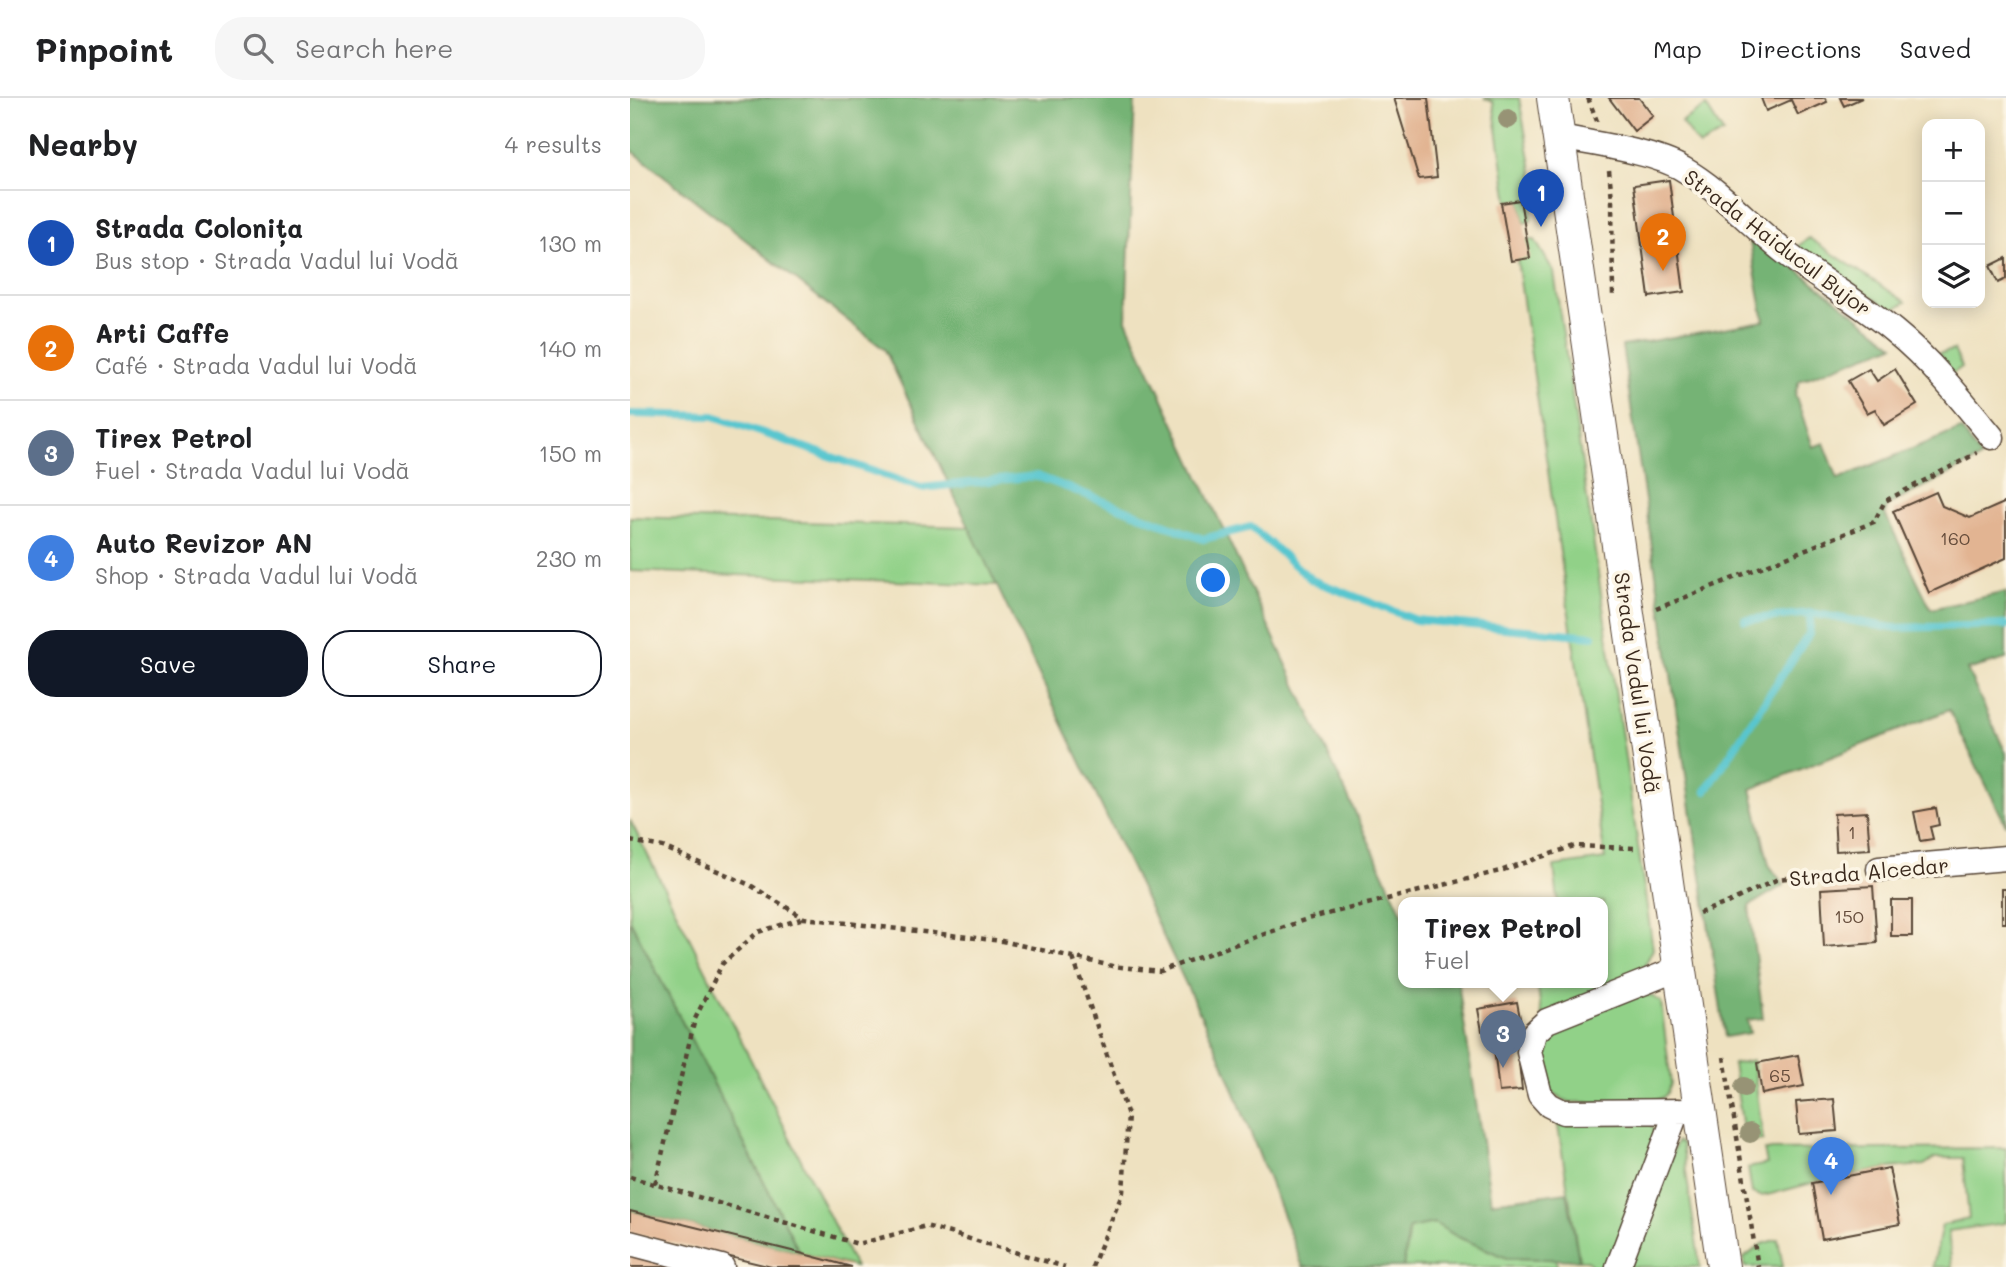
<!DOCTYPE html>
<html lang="en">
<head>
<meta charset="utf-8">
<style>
  :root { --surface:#fff; --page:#f6f6f6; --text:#202124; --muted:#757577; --line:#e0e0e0; --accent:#111827 }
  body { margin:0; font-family:Mali,sans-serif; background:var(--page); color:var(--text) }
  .controls { position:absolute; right:21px; top:21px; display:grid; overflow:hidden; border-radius:14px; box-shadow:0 4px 18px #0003 }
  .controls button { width:63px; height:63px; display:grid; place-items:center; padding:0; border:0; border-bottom:2px solid var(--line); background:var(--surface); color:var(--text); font:35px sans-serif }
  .you { position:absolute; left:584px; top:483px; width:24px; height:24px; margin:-18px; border:5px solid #fff; border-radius:50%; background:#1a73e8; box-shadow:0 0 0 10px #1a73e833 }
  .badge { display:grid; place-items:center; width:46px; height:46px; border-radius:50%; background:var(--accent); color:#fff; font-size:23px; font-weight:700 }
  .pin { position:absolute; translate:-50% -58px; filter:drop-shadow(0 2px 4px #0008) }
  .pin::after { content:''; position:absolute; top:37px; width:24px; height:21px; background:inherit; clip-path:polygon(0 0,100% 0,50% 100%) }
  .popup { position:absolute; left:768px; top:799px; width:210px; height:91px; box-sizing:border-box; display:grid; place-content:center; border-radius:14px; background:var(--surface); filter:drop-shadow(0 2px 5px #0005); font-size:23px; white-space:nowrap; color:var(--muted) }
  .popup b { font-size:26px; color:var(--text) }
  .popup::after { content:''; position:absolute; left:50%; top:100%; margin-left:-14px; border:14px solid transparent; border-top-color:var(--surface) }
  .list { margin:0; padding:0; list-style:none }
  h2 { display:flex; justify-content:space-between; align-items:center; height:91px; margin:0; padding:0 28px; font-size:30px }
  h2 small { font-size:23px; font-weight:400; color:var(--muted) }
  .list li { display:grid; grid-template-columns:46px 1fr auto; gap:21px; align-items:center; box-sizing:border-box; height:105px; padding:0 28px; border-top:2px solid var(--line) }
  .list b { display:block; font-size:26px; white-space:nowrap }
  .list p { margin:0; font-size:23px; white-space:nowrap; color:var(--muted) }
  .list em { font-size:23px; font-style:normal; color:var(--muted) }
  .actions { display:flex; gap:14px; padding:21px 28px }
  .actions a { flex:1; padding:16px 0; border:2px solid var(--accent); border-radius:28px; text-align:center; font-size:24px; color:var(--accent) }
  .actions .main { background:var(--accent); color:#fff }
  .icon { flex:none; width:38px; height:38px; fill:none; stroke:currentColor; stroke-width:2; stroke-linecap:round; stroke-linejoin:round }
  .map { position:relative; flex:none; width:1376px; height:1169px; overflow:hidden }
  header { display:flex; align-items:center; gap:42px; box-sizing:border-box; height:98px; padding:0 35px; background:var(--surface); border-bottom:2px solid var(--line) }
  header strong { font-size:33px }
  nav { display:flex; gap:38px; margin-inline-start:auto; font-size:24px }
  .search { width:490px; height:63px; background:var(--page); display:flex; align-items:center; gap:18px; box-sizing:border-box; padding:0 24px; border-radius:28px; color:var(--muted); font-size:26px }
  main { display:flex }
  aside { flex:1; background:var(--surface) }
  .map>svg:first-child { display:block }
  .green { fill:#91d188; stroke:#667e53; stroke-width:2 }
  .forest { fill:#74b374; stroke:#586e49; stroke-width:2 }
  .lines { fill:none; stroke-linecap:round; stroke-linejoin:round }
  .stream { stroke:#59c6cf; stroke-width:8 }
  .building { fill:#e2b492 }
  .minor-casing { stroke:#564536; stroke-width:27 }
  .major-casing { stroke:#564536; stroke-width:34 }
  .path { stroke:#564536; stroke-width:4.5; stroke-dasharray:5 5; stroke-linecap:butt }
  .minor { stroke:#fff; stroke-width:24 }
  .major { stroke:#fff; stroke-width:32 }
  .tree { fill:#979375 }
  .labels { text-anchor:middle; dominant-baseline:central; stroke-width:7; stroke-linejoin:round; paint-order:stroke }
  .number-label { font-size:18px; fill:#654c3b }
  .street-label { font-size:21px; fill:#3b2a1e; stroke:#fcf5e5 }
</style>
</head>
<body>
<header>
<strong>Pinpoint</strong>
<div class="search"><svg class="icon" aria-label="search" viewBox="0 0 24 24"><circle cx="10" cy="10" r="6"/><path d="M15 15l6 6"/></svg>Search here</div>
<nav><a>Map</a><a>Directions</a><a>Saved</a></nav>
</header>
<main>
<aside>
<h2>Nearby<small>4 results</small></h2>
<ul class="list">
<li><span class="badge" style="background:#1a4fb4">1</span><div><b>Strada Colonița</b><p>Bus stop · Strada Vadul lui Vodă</p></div><em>130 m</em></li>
<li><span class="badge" style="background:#e8710a">2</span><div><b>Arti Caffe</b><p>Café · Strada Vadul lui Vodă</p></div><em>140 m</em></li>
<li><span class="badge" style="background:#5c6f8a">3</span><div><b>Tirex Petrol</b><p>Fuel · Strada Vadul lui Vodă</p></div><em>150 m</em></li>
<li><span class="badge" style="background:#3f7fe0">4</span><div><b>Auto Revizor AN</b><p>Shop · Strada Vadul lui Vodă</p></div><em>230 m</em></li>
</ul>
<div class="actions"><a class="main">Save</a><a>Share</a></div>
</aside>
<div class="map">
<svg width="1376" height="1169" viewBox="0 0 1376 1169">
  <rect width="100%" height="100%" fill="#fcf5e5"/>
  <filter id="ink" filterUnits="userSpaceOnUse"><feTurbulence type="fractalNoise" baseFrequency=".0143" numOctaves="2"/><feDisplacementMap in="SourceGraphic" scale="14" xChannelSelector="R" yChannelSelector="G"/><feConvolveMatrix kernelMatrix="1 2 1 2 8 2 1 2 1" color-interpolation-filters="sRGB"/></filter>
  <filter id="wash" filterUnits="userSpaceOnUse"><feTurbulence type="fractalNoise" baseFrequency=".00686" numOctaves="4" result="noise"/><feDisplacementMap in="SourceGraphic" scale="28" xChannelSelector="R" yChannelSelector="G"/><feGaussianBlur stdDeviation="1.57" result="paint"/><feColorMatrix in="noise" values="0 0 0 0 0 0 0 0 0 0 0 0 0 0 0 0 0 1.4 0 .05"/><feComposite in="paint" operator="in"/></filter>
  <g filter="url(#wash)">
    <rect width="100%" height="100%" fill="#eee1c0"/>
    <!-- green -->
    <path class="green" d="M854,0H889L905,88L901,123L894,125L890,102L878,104L863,4Z
      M1076,8L1093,35L1069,48L1051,24Z
      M1179,140L1276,204L1262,212L1167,149Z
      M897,142H905L924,174L1023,851L1014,869L1007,875L912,918L907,884H973V804H928L924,768L975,761L887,162Z
      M1324,252L1332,269L1322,276L1299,258Z
      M0,419L340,429L367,487L0,473Z
      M0,722L225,1169L170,1155L0,822Z
      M1011,895L1022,898L1031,904L1041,986C1039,992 1037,997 1032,1000C1015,1008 961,1004 940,1004C908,995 913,971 909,943L911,937Z
      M1123,962L1133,1042L1115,1044L1103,966Z
      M927,1022L1020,1025L1024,1032L1025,1050L979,1169H963L957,1162H949Z
      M1047,1043L1052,1046L1070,1169H999Z
      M1376,1050V1125L1318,1133L1322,1169H1303L1312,1127L1339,1121L1333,1060H1305L1294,1067L1259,1070L1182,1085L1141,1096L1131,1098L1122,1095L1118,1070L1137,1066L1134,1052Z
      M805,1125L828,1139L877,1160L926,1161L927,1169H773L779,1130Z
      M1148,1141L1153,1169H1115L1114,1160L1132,1146Z"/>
    <!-- forest -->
    <path class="forest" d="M0,0H505L496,222L773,817V884H804L806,887L828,884L861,1104L937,1094L949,1162L877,1160L828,1139L804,1125L779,1130L773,1169H673L592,962L255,252L0,51Z
      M1118,133L1264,247L1169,283L1165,296L1183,349L1194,345L1208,381L1331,331L1351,360L1258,407L1255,416L1301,511L1376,494V561L1337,572L1376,655V727L1319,612L1121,691L1139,767L1154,787L1119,808L1133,920L1117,922L1120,935L1095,939L992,248L1134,223Z
      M0,822L170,1155L0,1113Z"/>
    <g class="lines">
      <!-- stream -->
      <path class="stream" d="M0,316L84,318L291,390L407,378L573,441L621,429L682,482L786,522L963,538
        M1115,522L1181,515L1262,530L1376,527
        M1076,693L1179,536L1181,515"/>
    </g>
    <g id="blocks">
      <!-- building -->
      <path class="building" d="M764,0H798L807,79L789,81Z
        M979,0H1009L1023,18L1004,33Z
        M1131,0H1195L1197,4L1168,17L1161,2L1136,13Z
        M1210,0H1232L1214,8Z
        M1039,82L1054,194L1019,199L1004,87Z
        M890,102L900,160L881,163L871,105Z
        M1376,160V181L1368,185L1360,168Z
        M1239,271L1247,283L1265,271L1287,307L1254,327L1245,311L1237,315L1218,283Z
        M1306,394L1312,408L1340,420L1376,404V460L1299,495L1263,413Z
        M1306,710L1309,727L1300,729L1303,741L1290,743L1284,714Z
        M1237,714L1240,751L1206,753L1204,716Z
        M1243,788L1247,845L1194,849L1191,791Z
        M1372,791H1376V825H1372Z
        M1261,802H1282V838H1261Z
        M887,904L891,925L879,928L880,935L862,939L861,932L852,933L848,911Z
        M887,947L892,992L869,994L864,950Z
        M1168,957L1174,988L1132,996L1127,965Z
        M1204,1001L1207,1033L1169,1036L1166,1004Z
        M1259,1070L1270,1126L1192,1141L1182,1085Z
        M0,1113L170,1155L222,1169H142L0,1135Z
        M0,1157L44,1169H0Z"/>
    </g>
  </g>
  <g filter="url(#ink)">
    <use href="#blocks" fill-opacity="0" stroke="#564536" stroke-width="2"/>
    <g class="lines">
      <defs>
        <path id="minor" d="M930,39C964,46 1025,54 1053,71C1090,92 1119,126 1152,152C1188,181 1229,204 1264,233C1301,263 1332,302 1362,339
          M1249,771L1376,760
          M1050,870L917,923L904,935L899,954L910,997L919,1007L933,1014L1070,1013
          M0,1145L92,1169
          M988,1169L1047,1013"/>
        <path id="major" d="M923,0L1093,1169"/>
      </defs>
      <!-- minor casing -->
      <use href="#minor" class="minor-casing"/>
      <!-- major casing -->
      <use href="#major" class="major-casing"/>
      <!-- path -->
      <path class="path" d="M958,0L967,23
        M979,72L982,101L983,199
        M1026,511L1244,424L1255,403L1347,355
        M0,743L33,749L120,787L174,820L372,843L482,868L530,873L677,821L870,773L944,748L1005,750
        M1069,815L1097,805L1148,781L1227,773
        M443,860L498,1017L493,1094L462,1169
        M1094,959L1128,1169
        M0,1079L228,1146L296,1128L435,1169
        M25,1086L65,921L92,866L128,834L174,820"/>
      <!-- minor -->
      <use href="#minor" class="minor"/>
      <!-- major -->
      <use href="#major" class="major"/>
    </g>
    <!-- trees -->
    <g class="tree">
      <circle cx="878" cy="21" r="10"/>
      <circle cx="1114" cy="989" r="10"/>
      <circle cx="1120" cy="1035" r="10"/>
    </g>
  </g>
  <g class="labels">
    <!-- number labels -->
    <g class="number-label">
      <text x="1325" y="440">160</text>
      <text x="1222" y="734">1</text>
      <text x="1219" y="818">150</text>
      <text x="1150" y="977">65</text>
    </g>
    <!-- street labels -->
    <g class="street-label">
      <text transform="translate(1148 144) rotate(37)">Strada Haiducul Bujor</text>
      <text transform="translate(1008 585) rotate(82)">Strada Vadul lui Vodă</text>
      <text transform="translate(1239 773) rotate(-5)">Strada Alcedar</text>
    </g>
  </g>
</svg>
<div class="controls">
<button>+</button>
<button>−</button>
<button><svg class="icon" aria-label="layers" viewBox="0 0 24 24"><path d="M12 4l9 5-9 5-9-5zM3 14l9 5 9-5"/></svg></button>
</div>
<div class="you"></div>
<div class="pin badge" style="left:911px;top:129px;background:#1a4fb4">1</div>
<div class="pin badge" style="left:1033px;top:173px;background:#e8710a">2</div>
<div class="pin badge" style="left:873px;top:970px;background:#5c6f8a">3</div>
<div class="popup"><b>Tirex Petrol</b>Fuel</div>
<div class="pin badge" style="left:1201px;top:1097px;background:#3f7fe0">4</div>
</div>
</main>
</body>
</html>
